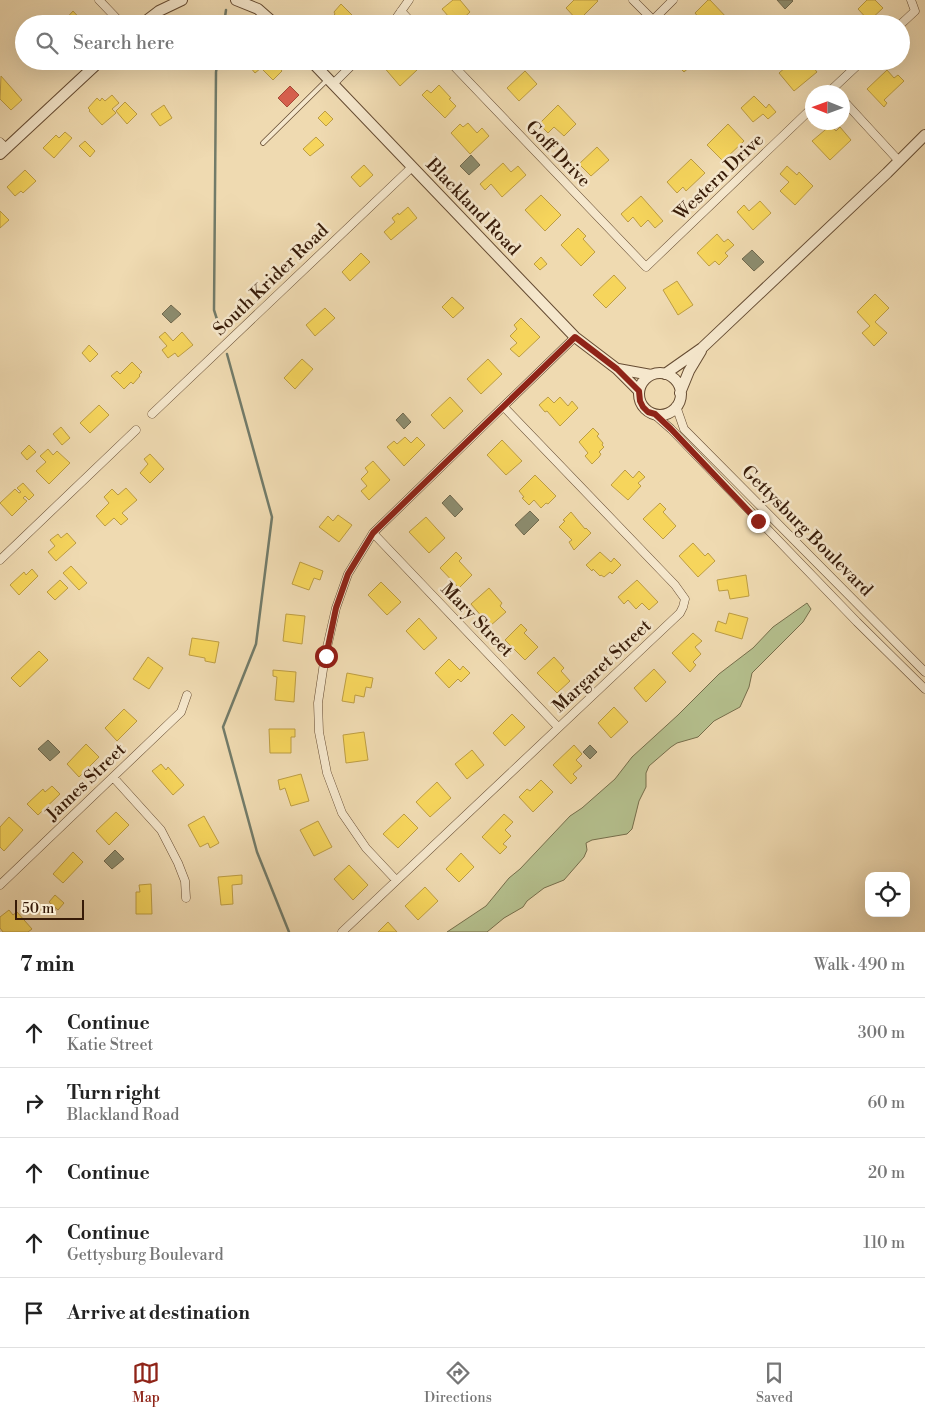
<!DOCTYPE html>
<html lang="en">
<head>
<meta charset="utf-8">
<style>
  :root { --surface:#fff; --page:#f2f2f2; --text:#222; --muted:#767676; --line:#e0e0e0; --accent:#8f2418 }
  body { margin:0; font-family:"Libre Bodoni",serif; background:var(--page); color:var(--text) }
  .controls { position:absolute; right:15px; bottom:15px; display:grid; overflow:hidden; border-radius:10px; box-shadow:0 5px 20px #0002 }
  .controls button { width:45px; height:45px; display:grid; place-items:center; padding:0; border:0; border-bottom:1px solid var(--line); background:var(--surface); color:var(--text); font:25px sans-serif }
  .compass { position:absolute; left:805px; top:85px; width:45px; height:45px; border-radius:50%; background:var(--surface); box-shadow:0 5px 20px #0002; rotate:271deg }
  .scale { position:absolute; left:15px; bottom:12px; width:69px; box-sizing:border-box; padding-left:5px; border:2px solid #371b08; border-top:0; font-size:14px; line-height:18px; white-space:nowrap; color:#371b08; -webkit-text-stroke:4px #f5e7cc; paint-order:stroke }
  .stop { position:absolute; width:15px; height:15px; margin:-11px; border:4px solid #8f2418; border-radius:50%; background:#fff }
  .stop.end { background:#8f2418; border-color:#fff; box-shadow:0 1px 5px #0008 }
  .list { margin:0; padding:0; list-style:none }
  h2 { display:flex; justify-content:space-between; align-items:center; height:65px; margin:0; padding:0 20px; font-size:21px }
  h2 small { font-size:16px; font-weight:400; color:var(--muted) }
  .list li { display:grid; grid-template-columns:32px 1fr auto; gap:15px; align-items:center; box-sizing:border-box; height:70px; padding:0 20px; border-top:1px solid var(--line) }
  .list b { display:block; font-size:19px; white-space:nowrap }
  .list p { margin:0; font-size:16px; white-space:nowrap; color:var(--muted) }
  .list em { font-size:16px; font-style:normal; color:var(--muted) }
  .icon { flex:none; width:28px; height:28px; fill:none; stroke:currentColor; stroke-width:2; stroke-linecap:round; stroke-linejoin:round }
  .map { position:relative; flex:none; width:925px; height:932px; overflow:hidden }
  .search { position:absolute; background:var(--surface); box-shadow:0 5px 20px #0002; left:15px; right:15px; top:15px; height:55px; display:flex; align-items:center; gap:12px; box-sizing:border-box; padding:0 18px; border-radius:28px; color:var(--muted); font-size:19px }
  .sheet { height:415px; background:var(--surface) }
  nav { display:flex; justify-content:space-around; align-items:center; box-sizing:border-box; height:70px; border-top:1px solid var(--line); background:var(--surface); font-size:14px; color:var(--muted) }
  nav a { display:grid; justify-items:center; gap:2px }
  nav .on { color:var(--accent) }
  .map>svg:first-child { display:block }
  .green { fill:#b5c08e; stroke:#766e4b }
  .homes { fill:#f6d55c; stroke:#bd9d43 }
  .shops { fill:#d6604d; stroke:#a64b38 }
  .industry { fill:#8c8c6e; stroke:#726a4f }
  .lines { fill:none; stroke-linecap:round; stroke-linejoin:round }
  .stream { stroke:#727b69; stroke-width:2.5 }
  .service-casing { stroke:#654b32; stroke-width:5.5 }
  .minor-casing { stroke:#654b32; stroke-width:9 }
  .tertiary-casing { stroke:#654b32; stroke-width:12 }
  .service { stroke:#f5e7cc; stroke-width:4 }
  .minor { stroke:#f5e7cc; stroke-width:8 }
  .tertiary { stroke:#f5e7cc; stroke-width:10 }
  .route { stroke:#8f2418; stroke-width:6 }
  .labels { text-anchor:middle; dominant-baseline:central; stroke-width:5; stroke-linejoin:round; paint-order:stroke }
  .street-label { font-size:18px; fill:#371b08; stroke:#f5e7cc }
</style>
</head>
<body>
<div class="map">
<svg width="925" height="932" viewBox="0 0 925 932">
  <rect width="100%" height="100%" fill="#efdab1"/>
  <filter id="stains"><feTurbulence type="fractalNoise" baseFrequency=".004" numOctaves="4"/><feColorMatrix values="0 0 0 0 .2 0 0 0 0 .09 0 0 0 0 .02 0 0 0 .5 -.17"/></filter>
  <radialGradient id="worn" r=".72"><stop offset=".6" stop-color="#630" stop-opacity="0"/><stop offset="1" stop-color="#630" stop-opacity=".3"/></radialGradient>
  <!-- green -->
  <path class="green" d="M807,603L811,609L803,622L752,673L749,687L740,707L714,721L698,737L677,743L671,747L649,766L646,773V787L639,801L632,829L627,834L592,840L586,843L587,850L584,857L564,880L544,888L527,901L523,907L504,918L487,932H447L486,906L509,878L520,869L570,816L582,808L615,779L632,757L678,715L719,674L753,648L773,627Z"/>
  <!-- homes -->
  <path class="homes" d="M453,0H460L470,12L457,24H445L444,22L449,17L442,9Z
    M574,0H597L598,1L578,21L566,8Z
    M708,0H710L729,20L726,24H704L695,13Z
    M867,0H875L883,8L869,21L858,9Z
    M341,4L360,23L359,24H326L335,14L334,12Z
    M73,11L85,24H67L64,21Z
    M253,61H273L282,71L273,80L261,68L255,73L250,67L254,63Z
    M387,61H409L417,70L400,86L382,65Z
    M673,61H689L692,65L684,72Z
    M793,61H808L817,72L794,91L779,73Z
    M887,70L894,78L898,75L904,81L884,100L887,103L884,107L867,89Z
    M525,71L537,84L519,101L507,88Z
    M1,76L22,100L11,110L0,99Z
    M439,85L451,98L449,99L456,106L445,118L422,95L427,90L431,93Z
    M112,95L119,103L112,109L116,113L102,125L89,111L90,110L88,108L97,98L100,101L102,98L105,101Z
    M754,96L766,108L769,104L776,112L768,119L763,114L753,122L741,108Z
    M125,102L137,114L127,124L116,111Z
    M164,105L172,118L160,126L151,114Z
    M558,105L576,124L564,136L554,127L548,133L539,124Z
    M325,111L333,119L326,126L318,118Z
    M468,123L477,133L482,128L489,136L470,154L451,133L460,124L463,127Z
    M728,124L744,141L723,161L707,145Z
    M831,125L836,131L840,127L851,140L830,160L812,141Z
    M65,132L72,138L54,158L43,148L56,135L59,138Z
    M316,137L324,145L310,156L303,149Z
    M85,141L95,151L90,157L79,146Z
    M597,147L609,160L591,176L579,164Z
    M691,159L705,173L686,191L683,187L677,193L667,182Z
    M503,163L511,172L518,166L526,175L502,197L491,184L485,190L480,184Z
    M364,165L373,175L360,187L351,177Z
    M787,166L797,175L799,172L813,186L795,205L780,191L789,182L780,174Z
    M25,170L36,181L23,193L21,191L15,196L7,187Z
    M541,195L561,215L545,231L525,210Z
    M641,196L663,221L655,228L648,220L641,227L633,217L628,222L621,214Z
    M760,201L771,213L753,230L737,212L744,205L749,211Z
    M408,207L417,218L391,240L384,232L395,222L392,218L398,213L399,215Z
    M0,211L9,220L0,228Z
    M578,228L586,236L583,239L595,252L581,266L561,245Z
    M717,234L724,242L728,239L734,245L725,253L728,256L719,265L715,261L709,266L697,253Z
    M361,253L370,262L350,281L342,272Z
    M541,257L547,264L540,270L534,264Z
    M614,275L626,288L606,308L593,295Z
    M677,281L693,305L678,315L663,290Z
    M875,294L889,308L875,322L887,333L874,346L862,333L870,326L857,312Z
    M452,297L464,308L453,318L442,307Z
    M325,308L335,318L315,336L306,325Z
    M521,318L540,337L519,357L510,349L517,343L510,336L517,329L514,325Z
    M165,332L173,341L182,332L193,345L178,357L175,353L168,358L162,350L167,346L159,337Z
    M89,345L98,354L90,362L82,353Z
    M302,359L313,369L295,389L284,378Z
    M488,359L502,374L481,394L467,379Z
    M132,362L142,372L139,375L140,376L133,384L131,382L124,389L111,376L117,371L120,374Z
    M450,397L463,411L444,429L431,415Z
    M548,397L554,403L560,397L568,406L572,401L578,408L560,426L547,411L545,412L539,405Z
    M99,405L109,415L90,433L80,423Z
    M61,427L70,438L62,445L53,434Z
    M593,428L599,434L597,436L603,443L602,445L604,447L599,452L601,454L599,457L592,464L585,456L588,453L579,442Z
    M405,437L411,443L417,437L425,445L404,466L387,447L394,441L397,444Z
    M502,440L522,461L506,475L487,455Z
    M29,445L36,452L27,460L21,453Z
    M48,449L53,455L57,451L70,463L49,484L36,471L46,462L40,456Z
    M150,454L164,469L150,483L140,473L148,464L144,459Z
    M373,461L390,480L369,500L361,491L367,486L361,479L368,472L365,468Z
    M625,470L633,478L639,471L645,477L638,483L641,486L628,500L611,485Z
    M535,475L556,496L548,504L546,503L541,508L534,500L529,505L522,498L524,497L519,491Z
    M23,483L34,495L29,500L25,496L23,498L27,501L12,516L0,503L15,489L19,493L21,492L17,488Z
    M126,488L137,500L122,513L128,519L121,525L114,518L105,526L96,516L109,503L104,497L112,489L118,495Z
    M660,503L666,509L663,512L676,526L663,539L643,519Z
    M571,512L585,529L586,528L591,533L574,550L569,542L572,540L559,527L565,521L563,520Z
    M338,515L352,525L339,542L319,527L328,516L333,521Z
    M426,517L445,538L429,553L409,532Z
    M67,533L76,543L56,561L48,552L55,546L50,540L58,534L61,538Z
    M693,543L705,556L708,553L715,561L698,577L679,556Z
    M456,552L462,558L459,561L472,575L459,588L440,568Z
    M600,552L611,562L614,558L621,565L612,574L610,572L604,577L601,575L600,576L593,569L592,571L586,565Z
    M300,562L323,571L320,580L314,578L309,590L292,584Z
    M71,566L87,583L79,590L63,573Z
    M32,569L38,576L19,595L10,585L24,572L26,575Z
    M746,575L749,596L730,599L728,590L719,591L717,580Z
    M60,580L68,588L55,600L47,592Z
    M637,580L658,602L649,610L642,603L636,609L628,600L624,604L618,597Z
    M381,582L401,602L387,615L368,595Z
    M489,588L502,603L500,606L506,612L490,626L471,604Z
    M729,613L748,618L742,639L715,631L718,621L726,624Z
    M286,614L305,616L302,644L283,641Z
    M419,618L437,638L424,650L406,631Z
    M521,624L527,630L524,633L538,647L525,660L505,640Z
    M693,633L702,641L695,647L701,654L693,662L696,665L690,672L672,653Z
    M192,638L219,642L215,663L205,661V658L189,655Z
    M39,651L48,660L20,687L11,678Z
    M148,657L163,668L149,689L133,679Z
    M554,657L564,668L561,671L570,681L557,693L537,673Z
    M449,659L460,670L463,666L470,673L461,682L458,679L449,688L435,673Z
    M654,669L666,682L646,702L634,688Z
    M273,670L296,672L294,702L275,700L277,677L273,676Z
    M347,673L373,678L371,688L366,687L364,697L355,695L354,703L342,701Z
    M614,707L628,722L611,738L598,723Z
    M124,709L137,721L117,741L105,728Z
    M512,714L525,727L505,746L493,733Z
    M269,729H295V737H291V753H270Z
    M364,732L368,760L346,763L343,735Z
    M86,744L99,757L79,777L67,764Z
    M574,745L582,754L576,760L582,766L573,774L577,778L571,784L553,765Z
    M472,750L484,765L467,779L455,764Z
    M161,764L166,770L168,767L184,785L173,795L152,771Z
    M301,774L309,801L291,806L285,788L280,790L278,780Z
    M541,780L553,792L533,812L519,797L527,789L530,791Z
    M437,782L451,798L430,817L416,802Z
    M52,786L60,794L38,815L27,804L43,789L45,792Z
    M116,812L129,825L109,845L96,831Z
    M404,814L418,828L398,848L383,834Z
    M504,814L513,822L505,830L511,836L503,844L507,847L500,854L482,837Z
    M204,816L219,843L210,848L208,843L200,847L188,825Z
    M9,817L23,830L4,851L0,847V827Z
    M318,821L332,847L314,856L300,830Z
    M73,852L83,862L63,883L53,874Z
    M461,853L474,867L459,882L446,869Z
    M349,865L368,885L353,900L334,879Z
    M242,875V884L232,885L233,904L221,905L218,877Z
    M151,884L152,914H136V892H140L139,885Z
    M425,887L438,901L418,920L405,906Z
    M55,895L64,903L58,910L49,902Z
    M9,910L13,915L17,912L32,929L28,932H3L0,928V917Z
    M388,922L397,932H378Z"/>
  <!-- shops -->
  <path class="shops" d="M290,86L299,95L287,107L278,98Z"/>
  <!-- industry -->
  <path class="industry" d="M777,0H792L793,1L785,9Z
    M471,155L480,165L469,175L460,166Z
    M752,250L764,262L754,271L742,259Z
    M171,305L181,314L171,323L162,314Z
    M403,413L411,422L404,429L396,420Z
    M450,495L463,509L455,517L442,503Z
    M530,511L539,520L524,535L515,525Z
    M48,740L60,752L50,761L38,749Z
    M590,745L597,752L590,759L583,752Z
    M115,850L124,859L112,869L104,861Z"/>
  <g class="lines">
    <!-- stream -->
    <path class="stream" d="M224,24L226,10
      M218,61L216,72L214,310L222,335
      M227,354L272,517L256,644L223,727L257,852L289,932"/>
    <defs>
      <path id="service" d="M263,143L328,79"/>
      <path id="minor" d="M99,0L122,24
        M633,0L653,20L673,0
        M401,11L413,24
        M392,24L409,0
        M901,24L915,11L911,0
        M449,61L646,267L812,108
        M333,84L356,61
        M829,92L862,61
        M842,99L899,161
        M0,142L6,148
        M676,406L684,429L925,672
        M152,414L411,168
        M655,415L671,429L857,622L925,689
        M373,533L558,727
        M0,560L136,430
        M113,777L161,830L178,863L185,881L186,898
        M396,880L366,848L342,813L327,773L319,732L318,703L325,656L336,608L348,574L373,533L575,337
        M0,885L181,712L187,695
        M342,932L680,613L683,607L685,599L675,585L504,407"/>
      <path id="tertiary" d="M236,0L258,9L275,24
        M142,24L159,11L182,0
        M311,61L575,337L617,369L639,391
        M0,154L100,61
        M618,369L651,375
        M639 394a21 21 0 1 1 42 0a21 21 0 1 1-42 0Z
        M665,374L702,348L887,173L925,135
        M680,393L689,371L701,351"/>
    </defs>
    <!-- service casing -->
    <use href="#service" class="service-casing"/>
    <!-- minor casing -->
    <use href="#minor" class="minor-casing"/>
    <!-- tertiary casing -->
    <use href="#tertiary" class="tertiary-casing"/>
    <!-- service -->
    <use href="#service" class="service"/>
    <!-- minor -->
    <use href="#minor" class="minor"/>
    <!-- tertiary -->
    <use href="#tertiary" class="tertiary"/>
  </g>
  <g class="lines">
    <!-- route -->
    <path class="route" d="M326,656L336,608L348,574L373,533L575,337L617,369L639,391L640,401L643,407L648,412L655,414L671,429L758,521"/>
  </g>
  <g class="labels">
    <!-- street labels -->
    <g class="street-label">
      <text transform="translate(558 154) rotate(46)">Goff Drive</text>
      <text transform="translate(719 177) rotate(-44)">Western Drive</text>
      <text transform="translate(473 207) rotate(46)">Blackland Road</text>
      <text transform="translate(271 280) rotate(-44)">South Krider Road</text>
      <text transform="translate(807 531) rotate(45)">Gettysburg Boulevard</text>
      <text transform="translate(477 620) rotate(46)">Mary Street</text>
      <text transform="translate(602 666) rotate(-43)">Margaret Street</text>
      <text transform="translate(86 782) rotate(-44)">James Street</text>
    </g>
  </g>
  <rect width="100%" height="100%" filter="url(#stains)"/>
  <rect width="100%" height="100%" fill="url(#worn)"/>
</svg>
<div class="controls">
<button><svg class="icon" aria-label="locate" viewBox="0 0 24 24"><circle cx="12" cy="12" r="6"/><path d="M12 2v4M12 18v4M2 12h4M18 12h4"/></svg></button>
</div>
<svg class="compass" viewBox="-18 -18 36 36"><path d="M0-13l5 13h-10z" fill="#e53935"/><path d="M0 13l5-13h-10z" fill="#767676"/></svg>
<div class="scale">50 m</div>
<div class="stop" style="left:326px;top:656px"></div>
<div class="stop end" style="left:758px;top:521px"></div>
<div class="search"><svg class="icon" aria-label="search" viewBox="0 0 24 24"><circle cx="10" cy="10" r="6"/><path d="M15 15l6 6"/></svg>Search here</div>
</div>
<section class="sheet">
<h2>7 min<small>Walk · 490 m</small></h2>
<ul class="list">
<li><svg class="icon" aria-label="ahead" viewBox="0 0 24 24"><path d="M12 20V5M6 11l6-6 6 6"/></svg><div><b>Continue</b><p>Katie Street</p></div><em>300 m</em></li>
<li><svg class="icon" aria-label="right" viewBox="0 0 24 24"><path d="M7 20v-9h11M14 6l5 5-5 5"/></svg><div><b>Turn right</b><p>Blackland Road</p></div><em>60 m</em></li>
<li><svg class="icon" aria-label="ahead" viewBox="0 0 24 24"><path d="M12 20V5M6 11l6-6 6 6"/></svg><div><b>Continue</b></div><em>20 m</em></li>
<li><svg class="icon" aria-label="ahead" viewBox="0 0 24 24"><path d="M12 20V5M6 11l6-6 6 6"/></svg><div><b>Continue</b><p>Gettysburg Boulevard</p></div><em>110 m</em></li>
<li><svg class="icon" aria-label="arrive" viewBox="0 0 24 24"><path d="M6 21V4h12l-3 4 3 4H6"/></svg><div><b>Arrive at destination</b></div></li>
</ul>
</section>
<nav>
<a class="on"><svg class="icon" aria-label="map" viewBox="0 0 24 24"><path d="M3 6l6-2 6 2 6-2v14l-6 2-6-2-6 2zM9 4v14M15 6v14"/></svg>Map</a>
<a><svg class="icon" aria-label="directions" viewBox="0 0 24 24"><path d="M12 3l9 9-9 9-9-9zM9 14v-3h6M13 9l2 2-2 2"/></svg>Directions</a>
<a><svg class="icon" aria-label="saved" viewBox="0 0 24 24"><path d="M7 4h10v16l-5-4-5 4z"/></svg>Saved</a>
</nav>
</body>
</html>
